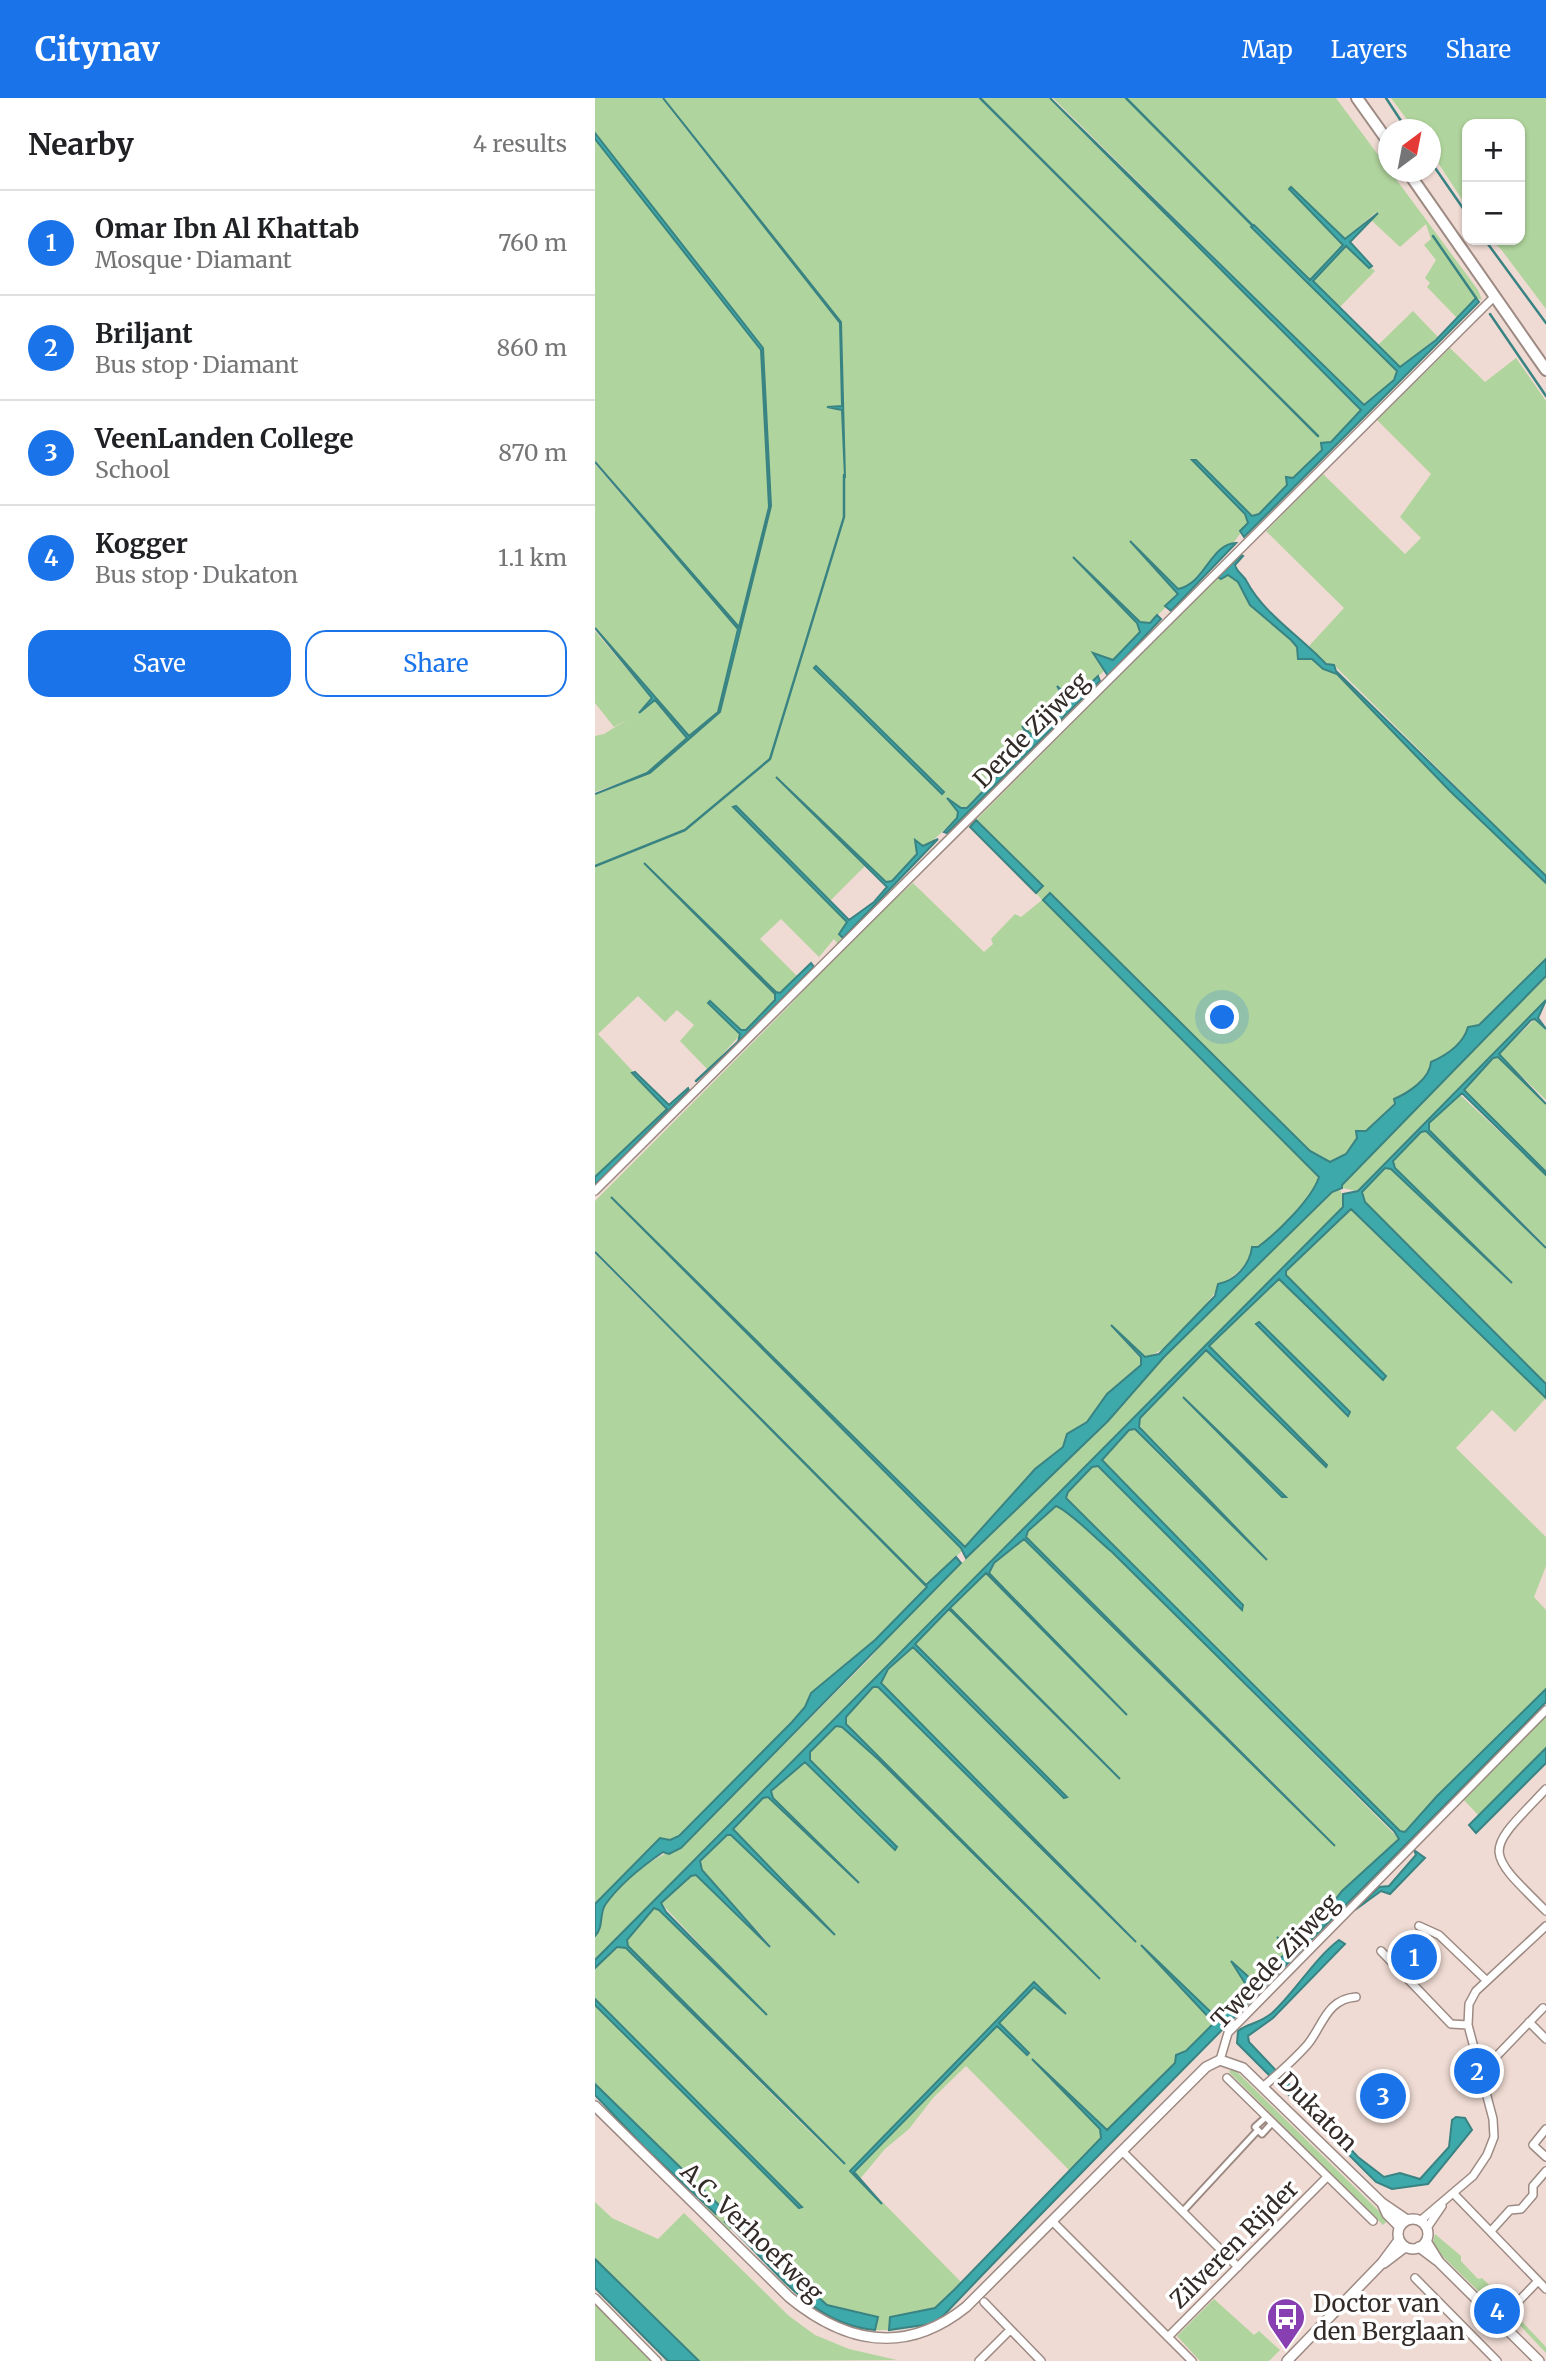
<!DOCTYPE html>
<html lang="en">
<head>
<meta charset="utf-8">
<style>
  :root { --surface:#fff; --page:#f6f6f6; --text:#202124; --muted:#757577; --line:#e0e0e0; --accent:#1a73e8 }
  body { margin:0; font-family:Merriweather,serif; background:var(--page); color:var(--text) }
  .controls { position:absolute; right:21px; top:21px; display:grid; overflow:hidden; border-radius:14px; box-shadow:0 2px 5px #0004 }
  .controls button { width:63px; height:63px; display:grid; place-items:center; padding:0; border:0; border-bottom:2px solid var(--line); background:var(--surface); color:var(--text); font:35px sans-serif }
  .compass { position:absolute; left:783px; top:21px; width:63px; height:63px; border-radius:50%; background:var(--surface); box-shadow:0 2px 5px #0004; rotate:32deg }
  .you { position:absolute; left:628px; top:920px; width:24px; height:24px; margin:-18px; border:5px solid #fff; border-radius:50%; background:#1a73e8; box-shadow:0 0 0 10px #1a73e833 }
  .badge { display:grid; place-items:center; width:46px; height:46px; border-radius:50%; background:var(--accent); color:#fff; font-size:23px; font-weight:700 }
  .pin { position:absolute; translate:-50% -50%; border:4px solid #fff; box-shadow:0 2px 7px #0006 }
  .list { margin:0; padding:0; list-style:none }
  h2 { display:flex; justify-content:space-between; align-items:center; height:91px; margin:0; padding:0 28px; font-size:30px }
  h2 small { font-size:23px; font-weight:400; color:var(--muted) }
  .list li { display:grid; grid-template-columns:46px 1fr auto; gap:21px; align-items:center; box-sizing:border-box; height:105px; padding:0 28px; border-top:2px solid var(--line) }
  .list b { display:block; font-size:26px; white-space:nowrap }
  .list p { margin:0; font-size:23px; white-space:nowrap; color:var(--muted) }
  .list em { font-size:23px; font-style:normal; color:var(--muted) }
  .actions { display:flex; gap:14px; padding:21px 28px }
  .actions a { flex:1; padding:16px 0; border:2px solid var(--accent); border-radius:21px; text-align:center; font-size:24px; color:var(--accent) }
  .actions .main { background:var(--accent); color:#fff }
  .map { position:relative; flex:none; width:951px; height:2263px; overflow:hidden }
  header { display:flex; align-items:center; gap:42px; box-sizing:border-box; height:98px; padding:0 35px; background:var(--accent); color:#fff }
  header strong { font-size:33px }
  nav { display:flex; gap:38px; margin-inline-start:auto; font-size:24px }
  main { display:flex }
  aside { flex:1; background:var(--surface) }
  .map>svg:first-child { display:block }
  .green { fill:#b0d49d; fill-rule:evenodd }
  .water { fill:#3ea9aa; stroke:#3a8383; stroke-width:2 }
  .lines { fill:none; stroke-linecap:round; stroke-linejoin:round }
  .stream { stroke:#3a8383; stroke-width:2.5 }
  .pedestrian-casing { stroke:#9d8a83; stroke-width:9 }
  .minor-casing { stroke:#9d8a83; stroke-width:10 }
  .tertiary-casing { stroke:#9d8a83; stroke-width:12 }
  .primary-casing { stroke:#9d8a83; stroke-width:14 }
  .pedestrian { stroke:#fff; stroke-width:5 }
  .minor { stroke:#fff; stroke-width:7 }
  .tertiary { stroke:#fff; stroke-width:9 }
  .primary { stroke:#fff; stroke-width:10 }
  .labels { text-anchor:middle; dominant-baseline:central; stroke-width:7; stroke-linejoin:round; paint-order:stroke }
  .street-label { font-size:24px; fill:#322b28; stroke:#fff }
  .poi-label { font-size:24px; fill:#322b28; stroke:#fff; text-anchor:start }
</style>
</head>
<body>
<header>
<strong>Citynav</strong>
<nav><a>Map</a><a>Layers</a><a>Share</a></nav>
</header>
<main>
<aside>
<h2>Nearby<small>4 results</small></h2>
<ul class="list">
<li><span class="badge">1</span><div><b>Omar Ibn Al Khattab</b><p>Mosque · Diamant</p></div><em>760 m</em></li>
<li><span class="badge">2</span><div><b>Briljant</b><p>Bus stop · Diamant</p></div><em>860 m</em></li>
<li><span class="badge">3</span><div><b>VeenLanden College</b><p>School</p></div><em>870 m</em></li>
<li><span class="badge">4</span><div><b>Kogger</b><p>Bus stop · Dukaton</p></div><em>1.1 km</em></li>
</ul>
<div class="actions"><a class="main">Save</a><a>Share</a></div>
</aside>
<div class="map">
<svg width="951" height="2263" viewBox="0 0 951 2263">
  <rect width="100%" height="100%" fill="#efdbd3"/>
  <!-- green -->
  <path class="green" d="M0,0H455L766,313L664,416L657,418L598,362L650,416L653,425L639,444L618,457L619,460L592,489L583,491L535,444L584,496L555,525L545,524L480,462L542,525L545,534L518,562L498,555L509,573L483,598L475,600L462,589L474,608L446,634L436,636L426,629L434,640L432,647L372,710H366L353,700L363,714L362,720L333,747L328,748L320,743L324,752L322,756L297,783L291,784L182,679L270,768L235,803L141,708L139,710L252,824L248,839L274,815L273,819L226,865L242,845L239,841L224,859L186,821L165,841L202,878L185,895L181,894L71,788L180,896V902L152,932H146L116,903L114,905L146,936L113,972L85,943L99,927L82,912L70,924L43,898L3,936L72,1010L0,1079V696L55,675L125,614L176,408L168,250L0,35ZM68,2L246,224L250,378L247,312L233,310L247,308L245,225ZM220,570L348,694V695H347Z
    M458,0H741L883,192L887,202L881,200L862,220L832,189L835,185L830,180L841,162L829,147L836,141L831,126L805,149L776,122L781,114L750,141L694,90L748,147L715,183L660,127L657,129L802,273L799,282L769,307Z
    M796,0H951V211L905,150L895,142H925V26H872V109L836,54V32L819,31Z
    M0,41L166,252L174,409L145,530L0,364Z
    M751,148L780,173L744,210L718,183Z
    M818,213L843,239L805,269L783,247Z
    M855,250L890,284L921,260L951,303V778L739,567H731L714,548L749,510L671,433L728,376L810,456L826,440L805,419L836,376L782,322Z
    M0,366L143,531L123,614L94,638L0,530Z
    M633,477L643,484L655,507L728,571L742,576L855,693L951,785V861L883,927L873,929C867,947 852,957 836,964C835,981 813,994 799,1001L800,1006L771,1034L761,1033L762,1040L751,1056L735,1064L716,1053L454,795L448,802L724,1079C718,1101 682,1135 663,1149L657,1150C654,1171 637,1176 624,1190C604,1213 581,1251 550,1259L516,1227L546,1259V1267L512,1296L492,1324L472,1336L468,1349L440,1371L369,1450L17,1099L368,1452L331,1487L0,1154V1103L196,906L264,833L318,785L389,854L398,846L396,841L420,816L426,819L447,802L441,795L447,788L381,722L623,479L626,481Z
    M0,533L57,601L43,614L59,602L92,640L52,675L0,694V638L9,636L33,621L19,629L0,605Z
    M951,878V902L762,1093L747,1090L746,1087Z
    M940,921L951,931V1002L904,956Z
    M903,959L951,1006V1074L869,992L899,960Z
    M863,995L951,1077V1148L834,1032V1025Z
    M826,1033H831L951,1150V1286L770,1104L767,1094L791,1070L796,1071L915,1184L800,1070L798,1063Z
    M745,1092L750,1103L748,1109L0,1862V1838C9,1828 4,1816 10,1807C26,1784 60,1756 86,1750L276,1559L301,1529L513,1323L569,1259L738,1094Z
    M756,1111L951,1300L920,1334L897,1312L861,1350L951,1439V1468L939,1499L951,1512V1591L842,1697L810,1734L805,1733L471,1400L473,1394L497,1369L503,1368L647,1511L507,1362L534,1331H539L672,1462L544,1329L545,1320L611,1251L731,1369L614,1248L684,1181L788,1281L791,1277L691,1177V1173ZM663,1224L755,1314L753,1317L662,1226Z
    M0,1156L332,1489L280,1542L216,1595L210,1609L197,1624L84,1738L75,1742L65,1740L0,1806Z
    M461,1408C476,1414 502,1442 517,1453L804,1741L747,1793L705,1847L697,1850L685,1842L694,1853L663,1882H658L636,1864L653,1891L623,1921L546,1847L619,1925L591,1953L581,1957L580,1965L512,2032L437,1961L505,2031L506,2040L474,2072L371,1968L338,2000L314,2031L290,2051L265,2081L259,2075L402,1927L432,1957L434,1955L404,1925L440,1889L471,1917L439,1884L257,2073L367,2185L340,2210L296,2219L294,2232H280L282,2219L232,2207L130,2124L136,2130L133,2134L109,2109V2104L121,2115L127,2110L0,1986V1907L206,2109L0,1901V1870L22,1849L31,1850L248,2067L33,1848L32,1842L59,1810L64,1812L169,1915L66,1805L96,1777H101L176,1848L107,1772L105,1763L132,1737H136L239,1837L138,1731L168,1700L173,1699L260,1782L178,1700L176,1693L210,1664L300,1751L301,1748L215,1662V1654L241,1628L247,1629L284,1662L505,1881L251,1626V1619L278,1589H283L542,1843L286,1585L293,1571L318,1549L468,1700L471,1699L320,1545L354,1511L524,1681L355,1510L391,1475L531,1617L394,1475L399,1465L429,1441L741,1747L431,1439L433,1434Z
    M951,1618V1650L884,1718L868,1701Z
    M638,1970L793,2122L788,2127L634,1974Z
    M0,2104L17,2120L63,2141L89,2115L194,2218L220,2237L254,2251L302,2262L104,2263L0,2161Z
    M840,2136L866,2158V2163L883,2181L887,2180L914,2206L912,2208L951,2249V2255L918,2220L913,2222L837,2148Z
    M619,2201L659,2237L664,2233L685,2252L674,2263H605L582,2238Z
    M0,2203L59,2263H0Z"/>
  <!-- water -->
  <path class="water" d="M68,0L246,224L250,380L247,312L232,309L247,308L245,225Z
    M455,0L769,307L799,282L802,273L656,129L659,127L715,182L748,147L694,91L696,89L750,141L783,115L755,144L777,168L774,170L751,148L718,183L805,269L841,242L881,200L884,204L649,439L645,433L653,425L650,416L597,362H601L657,418L664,416L692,387L691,379L698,380L727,352L726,345L736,344L766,312Z
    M0,35L168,250L176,408L125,614L55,675L0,696L52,675L92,640L60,602L44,615L57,600L0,530L94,638L123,614L143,531L0,364L144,529L174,409L166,252L0,41Z
    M535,443L583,491C611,485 615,446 641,445L576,513L570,508L583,496Z
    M646,457L648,458L640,467C642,475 649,477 652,484C669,516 706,539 731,566L739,567L741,573L951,778V785L855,693L742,576L728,571L717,561H703L702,549L696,542L655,507L643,484L633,477L626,481L623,479Z
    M478,459L545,524L555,525L562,517L566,521L513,578L498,555L518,562L545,534L542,525Z
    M221,568L349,694L347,696L219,570Z
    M503,578L505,583L352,735L349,734L362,720L363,714L352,700L366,710H372L432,647L434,640L427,628L436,636L446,634L474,608L462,588L475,600L482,598Z
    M181,679L291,784L297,783L322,756L320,742L328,748L343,741L248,840L244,836L252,824L138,709L141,708L254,822L279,804L292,789Z
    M381,722L448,788L441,795L375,729Z
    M49,765L181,894L185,895L216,865L219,869L143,944L145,936L113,905L115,903L146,932H151L180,902V896Z
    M455,795L715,1053L735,1064L751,1056L762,1040L761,1033H771L800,1006L799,1001C813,995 835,981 836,964C852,957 868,947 873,929L884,927L951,861V878L747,1087V1090L737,1094L569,1259L513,1323L371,1460L366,1450L16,1099L370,1449L440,1371L468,1349L472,1336L492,1324L512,1296L546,1267V1259L516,1227L550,1259L564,1256L620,1198L623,1186C640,1183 655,1167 657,1149H663C682,1135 717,1101 724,1079L448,802Z
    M951,902L943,920L951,931L940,921L936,922L904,956L951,1006L903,959L898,960L869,992L951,1074V1077L867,995L834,1025V1032L951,1150L831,1033L826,1034L798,1063L800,1070L917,1185L796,1071L790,1070L767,1094L770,1104L951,1286V1300L756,1111L691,1173V1177L791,1278L788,1282L684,1181L614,1248L732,1367L731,1369L611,1252L545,1320L544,1329L672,1462L540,1331L534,1332L507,1362L648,1507L647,1512L503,1368L497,1369L473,1394L471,1400L805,1733L810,1734L842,1698L951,1591V1604C751,1809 547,2009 349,2217L336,2226L294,2232L295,2219L340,2210L360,2191L506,2040L505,2031L437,1961L512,2032L580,1965L581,1957L591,1953L619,1925L546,1847L623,1921L653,1890L636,1863L657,1882H663L693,1853L682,1839L697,1850L705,1847L747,1793L804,1741L799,1733L517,1454C502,1442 476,1414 461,1408L433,1433L431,1439L740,1748L429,1441L399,1465L394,1475L532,1617L391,1475L355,1510L525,1681L354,1511L320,1546L472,1699L469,1700L318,1549L293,1571L286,1585L541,1844L283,1589H278L251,1619V1626L505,1881L284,1662L247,1629L241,1628L215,1654V1662L302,1749L300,1752L210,1664L176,1693L178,1700L264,1785L173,1699L168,1700L138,1731L240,1837L136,1737H132L105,1763L107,1772L175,1849L101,1777L96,1778L66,1805L71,1814L172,1917L64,1812L59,1810L32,1842L33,1848L250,2066L31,1850L22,1849L0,1870V1862L748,1109V1096L763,1093Z
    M40,974L74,1007L93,990L94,992L0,1087V1079L72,1011L37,975Z
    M0,1154L331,1487L361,1459L366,1465L86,1750L74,1756L68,1754C49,1767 24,1787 10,1807C4,1817 9,1829 0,1838V1806L65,1740L75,1742L84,1738L197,1624L210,1609L216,1595L280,1542L332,1489Z
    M664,1224L755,1314L753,1318L661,1226Z
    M588,1299L691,1399H687Z
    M951,1650V1665L881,1735L874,1727Z
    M819,1752L830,1760L795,1796L786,1793L760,1812L784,1789L794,1788L821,1757Z
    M744,1842L750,1846L678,1920L653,1938L654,1944L763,2059L789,2079L805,2075L825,2081L854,2049L857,2022L861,2019L870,2020L877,2032L833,2086L797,2091L781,2084L642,1945L643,1933C653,1925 664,1926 677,1915C701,1893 718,1862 744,1842Z
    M439,1884L471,1916L439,1889L404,1925L434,1955L432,1957L402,1928L259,2074L287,2106L255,2073Z
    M0,1901L207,2109L204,2110L0,1907Z
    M0,1986L127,2110L121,2116L50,2050L0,1997Z
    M137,2120L232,2207L283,2219L280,2232C214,2227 176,2165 130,2124Z
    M0,2161L104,2263H73L0,2190Z"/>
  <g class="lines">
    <!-- stream -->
    <path class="stream" d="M385,0L723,338
      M531,0L658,128
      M791,0L812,32
      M836,64L872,116
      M838,138L881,200
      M890,142L951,225
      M895,216L951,298
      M0,768L90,732L175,661L249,419V377
      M101,983L143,944"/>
    <defs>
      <path id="pedestrian" d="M671,2019L660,2029L667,2036L677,2025
        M588,2113L663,2032"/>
      <path id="minor" d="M0,1093L900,198
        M951,1691C890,1755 887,1750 951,1813
        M824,1828L844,1837L891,1882
        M786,1853L856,1926L873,1927L874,1906L881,1893L951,1828
        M934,1924L951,1941
        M625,1962L633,1935L951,1612
        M884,1970L894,1966L948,1910
        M632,1980L778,2123
        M669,1988C684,1975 700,1961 713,1946C728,1927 732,1901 761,1899
        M951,2031L938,2047L951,2059
        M527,2053L643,2169
        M859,2096L951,2191
        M457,2123L597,2263
        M825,2123L878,2078L892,2057L899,2039L898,2021L873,1927
        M832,2130L847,2108
        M896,2133L915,2112L926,2111L938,2097V2088L951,2073
        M820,2180L902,2263
        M0,2200L62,2263
        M389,2204L446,2263
        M917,2210L943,2183
        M573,2239L732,2079
        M384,2263L415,2232"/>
      <path id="tertiary" d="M0,2008L194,2199C251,2246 311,2257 371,2209L611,1969L625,1962L648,1970L787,2105L812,2122
        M787,2105L792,2116L805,2129
        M803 2136a15 15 0 1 1 30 0a15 15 0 1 1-30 0Z
        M831,2143L844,2164
        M824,2149L844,2164L944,2263
        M789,2165L810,2149
        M692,2263L787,2165L804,2142"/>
      <path id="primary" d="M762,0L794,45
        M813,74L951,272"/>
    </defs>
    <!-- pedestrian casing -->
    <use href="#pedestrian" class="pedestrian-casing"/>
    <!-- minor casing -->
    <use href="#minor" class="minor-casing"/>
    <!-- tertiary casing -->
    <use href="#tertiary" class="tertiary-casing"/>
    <!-- primary casing -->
    <use href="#primary" class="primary-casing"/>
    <!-- pedestrian -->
    <use href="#pedestrian" class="pedestrian"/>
    <!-- minor -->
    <use href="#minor" class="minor"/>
    <!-- tertiary -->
    <use href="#tertiary" class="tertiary"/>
    <!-- primary -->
    <use href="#primary" class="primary"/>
  </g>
  <!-- icons -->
  <defs>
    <symbol id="bus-pin" viewBox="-11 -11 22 30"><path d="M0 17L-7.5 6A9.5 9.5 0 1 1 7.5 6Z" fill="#873fb1" stroke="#fff"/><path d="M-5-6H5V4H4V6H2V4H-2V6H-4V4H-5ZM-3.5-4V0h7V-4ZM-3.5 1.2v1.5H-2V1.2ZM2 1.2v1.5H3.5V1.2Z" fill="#fff"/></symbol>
  </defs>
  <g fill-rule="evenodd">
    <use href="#bus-pin" x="669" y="2197" width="44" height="60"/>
  </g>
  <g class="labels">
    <!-- street labels -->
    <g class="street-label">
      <text transform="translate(436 632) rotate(-45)">Derde Zijweg</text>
      <text transform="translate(680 1863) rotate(-47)">Tweede Zijweg</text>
      <text transform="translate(723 2014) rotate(45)">Dukaton</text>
      <text transform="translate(157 2134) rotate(44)">A.C. Verhoefweg</text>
      <text transform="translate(639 2146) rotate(-45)">Zilveren Rijder</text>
    </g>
    <!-- poi labels -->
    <g class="poi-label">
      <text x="718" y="2205">Doctor van<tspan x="718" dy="28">den Berglaan</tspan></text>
    </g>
  </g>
</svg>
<div class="controls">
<button>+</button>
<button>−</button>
</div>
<svg class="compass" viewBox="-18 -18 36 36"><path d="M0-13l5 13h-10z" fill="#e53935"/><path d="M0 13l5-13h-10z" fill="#757577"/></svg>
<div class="you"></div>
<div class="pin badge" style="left:819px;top:1859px">1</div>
<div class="pin badge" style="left:882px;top:1973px">2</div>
<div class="pin badge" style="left:788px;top:1998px">3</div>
<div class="pin badge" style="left:902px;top:2213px">4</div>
</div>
</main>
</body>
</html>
